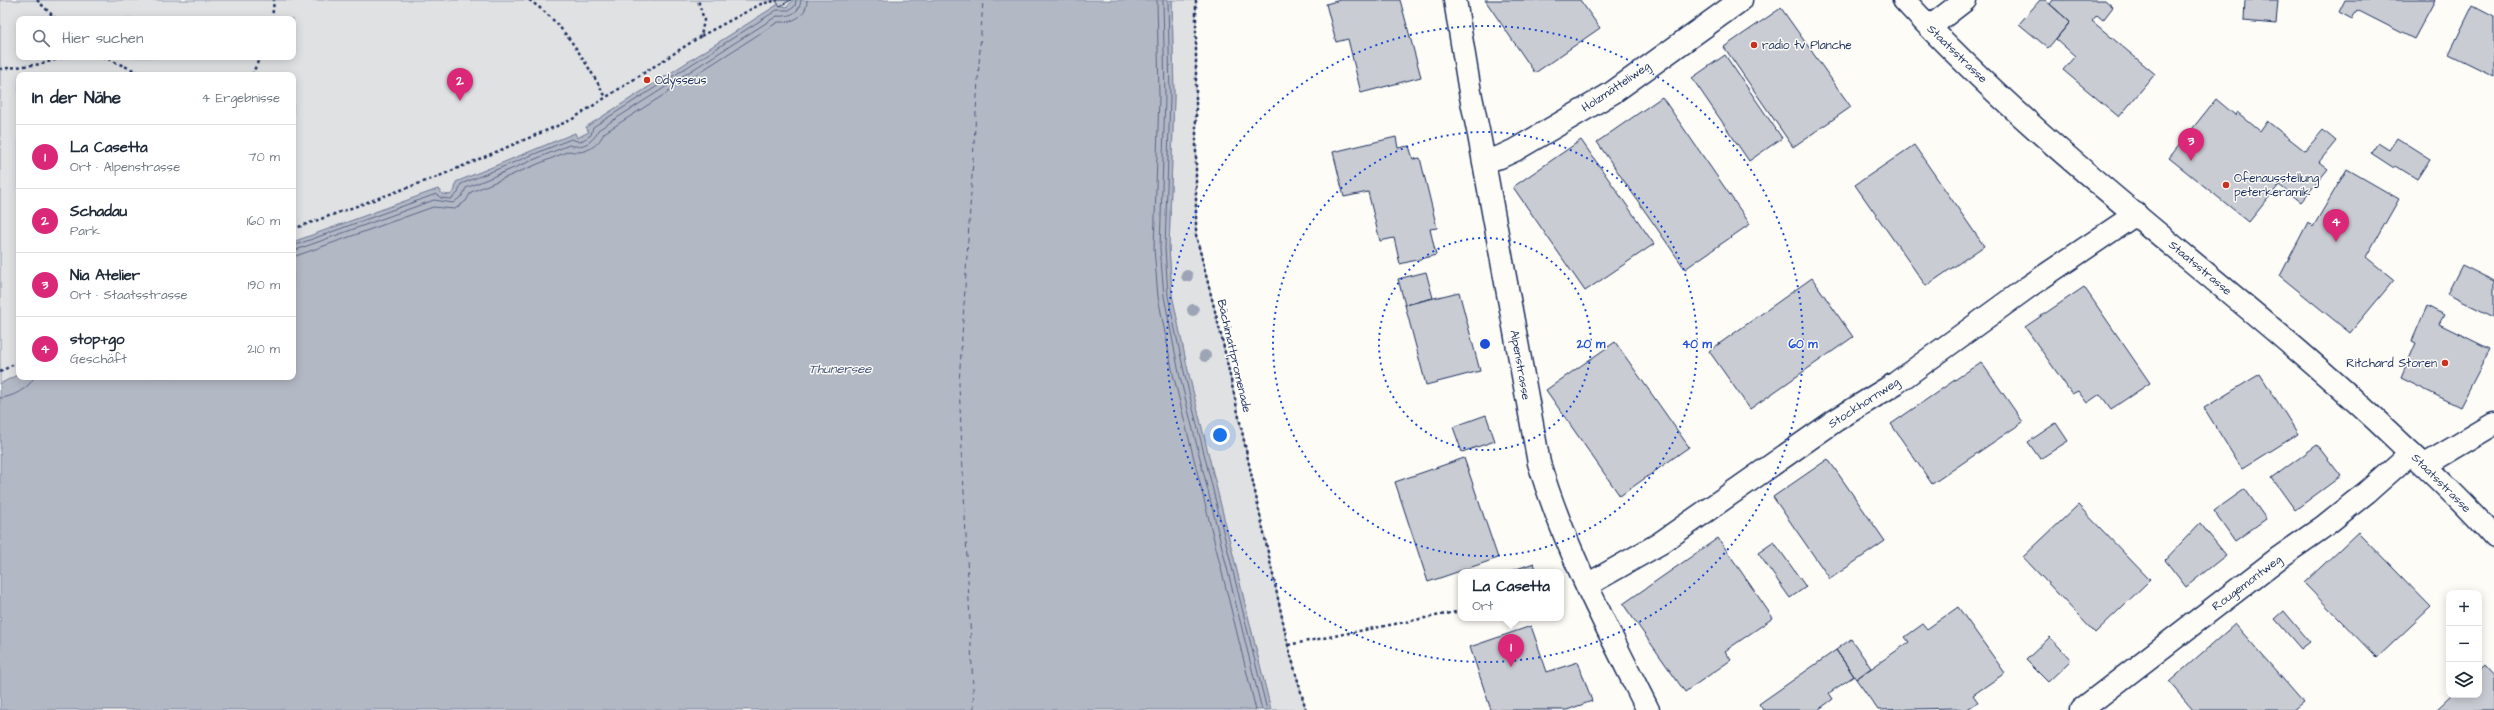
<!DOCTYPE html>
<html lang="de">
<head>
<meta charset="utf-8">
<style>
  :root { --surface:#fff; --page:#f6f6f7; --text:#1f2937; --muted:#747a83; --line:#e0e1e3; --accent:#db2777 }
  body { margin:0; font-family:"Architects Daughter",sans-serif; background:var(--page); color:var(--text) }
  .controls { position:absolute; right:12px; bottom:12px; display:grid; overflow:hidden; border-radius:8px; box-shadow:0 2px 10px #0003 }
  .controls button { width:36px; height:36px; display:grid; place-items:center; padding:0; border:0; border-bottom:1px solid var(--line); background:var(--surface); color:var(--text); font:20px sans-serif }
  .you { position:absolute; left:1220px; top:435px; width:14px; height:14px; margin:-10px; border:3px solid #fff; border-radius:50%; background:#1a73e8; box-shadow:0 0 0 6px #1a73e833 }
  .badge { display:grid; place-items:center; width:26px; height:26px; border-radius:50%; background:var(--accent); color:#fff; font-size:13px; font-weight:700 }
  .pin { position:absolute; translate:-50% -33px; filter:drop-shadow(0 1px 2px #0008) }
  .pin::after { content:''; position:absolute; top:21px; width:14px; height:12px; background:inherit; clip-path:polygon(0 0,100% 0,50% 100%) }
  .popup { position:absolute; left:1458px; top:569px; width:106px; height:52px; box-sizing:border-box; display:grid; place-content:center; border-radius:8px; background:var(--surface); filter:drop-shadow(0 1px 3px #0005); font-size:13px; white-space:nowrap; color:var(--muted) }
  .popup b { font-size:15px; color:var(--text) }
  .popup::after { content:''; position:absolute; left:50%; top:100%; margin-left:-8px; border:8px solid transparent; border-top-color:var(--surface) }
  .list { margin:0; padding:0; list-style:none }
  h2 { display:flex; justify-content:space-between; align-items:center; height:52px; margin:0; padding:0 16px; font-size:17px }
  h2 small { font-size:13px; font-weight:400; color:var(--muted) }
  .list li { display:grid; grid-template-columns:26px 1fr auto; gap:12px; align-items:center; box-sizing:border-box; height:64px; padding:0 16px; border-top:1px solid var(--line) }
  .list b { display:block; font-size:15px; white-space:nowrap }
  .list p { margin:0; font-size:13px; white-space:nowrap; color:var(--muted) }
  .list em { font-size:13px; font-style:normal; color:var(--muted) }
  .icon { flex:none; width:22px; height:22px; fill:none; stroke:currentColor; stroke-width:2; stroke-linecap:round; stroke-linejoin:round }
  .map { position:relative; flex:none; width:2494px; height:710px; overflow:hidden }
  .search { position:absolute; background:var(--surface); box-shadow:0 2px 10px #0003; left:16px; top:16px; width:280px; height:44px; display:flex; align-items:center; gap:10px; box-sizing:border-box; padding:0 14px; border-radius:8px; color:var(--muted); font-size:15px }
  .panel { position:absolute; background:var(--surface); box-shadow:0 2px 10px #0003; left:16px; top:72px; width:280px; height:308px; border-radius:8px }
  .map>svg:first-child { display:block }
  .green { fill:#e0e1e3; stroke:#7e88a0; fill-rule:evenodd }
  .water { fill:#b3b8c5; stroke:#76819c }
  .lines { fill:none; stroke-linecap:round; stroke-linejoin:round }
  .shore { stroke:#586687; stroke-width:1 }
  .ferry { stroke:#49587d; stroke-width:1; stroke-dasharray:5 4; stroke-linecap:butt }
  .building { fill:#c9ccd3; stroke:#1b2f5e }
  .minor-casing { stroke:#1b2f5e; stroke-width:25 }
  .secondary-casing { stroke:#1b2f5e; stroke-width:25 }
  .path { stroke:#1b2f5e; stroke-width:2.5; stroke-dasharray:3 3; stroke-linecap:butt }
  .minor { stroke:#fdfcf7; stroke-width:22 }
  .secondary { stroke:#fdfcf7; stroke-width:22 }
  .tree { fill:#9ca4b5 }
  .ring { fill:none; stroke:#1d4ed8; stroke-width:2; stroke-dasharray:2 4 }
  .poi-dot { fill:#c8321e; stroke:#fdfcf7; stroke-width:1.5 }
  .labels { text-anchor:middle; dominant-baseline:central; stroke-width:3; stroke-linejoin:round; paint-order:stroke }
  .poi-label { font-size:12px; fill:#1b2f5e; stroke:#fdfcf7; text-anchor:start }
  .street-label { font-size:12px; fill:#1b2f5e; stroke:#fdfcf7 }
  .water-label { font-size:13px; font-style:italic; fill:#49587d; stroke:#fdfcf7 }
  .centre { fill:#1d4ed8; stroke:#fdfcf7; stroke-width:2 }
  .ring-label { font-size:12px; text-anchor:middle; font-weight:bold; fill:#1d4ed8; stroke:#fdfcf7; stroke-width:3; stroke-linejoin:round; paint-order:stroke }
</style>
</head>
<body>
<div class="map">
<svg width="2494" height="710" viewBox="0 0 2494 710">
  <rect width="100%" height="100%" fill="#fdfcf7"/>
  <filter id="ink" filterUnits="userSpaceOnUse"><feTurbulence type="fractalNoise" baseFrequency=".025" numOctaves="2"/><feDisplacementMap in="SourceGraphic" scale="8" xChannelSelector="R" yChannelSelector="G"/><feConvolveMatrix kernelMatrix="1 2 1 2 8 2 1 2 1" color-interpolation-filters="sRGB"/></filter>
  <g filter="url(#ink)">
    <!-- green -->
    <path class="green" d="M0,0H793L788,7L777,5L586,127L589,132L577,138L575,133L456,182L455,190L450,195L442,194L438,189L293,242V75H19V374L0,384ZM19,19H293V57H19Z
      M1172,0H1196V235L1223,343L1288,645L1306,710H1271L1188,371L1172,295L1169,248L1174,97Z"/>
    <!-- water -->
    <path class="water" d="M793,0H1172L1174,97L1169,248L1172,295L1188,371L1271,710H0V384L19,374V377H293V242L438,189L442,194L450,195L455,190L456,182L575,133L577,138L589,132L586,127L777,5L787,7Z"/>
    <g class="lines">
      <!-- shore -->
      <path class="shore" d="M1157,0L1159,97L1154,248L1158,297L1173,374L1256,710
        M1163,0L1165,97L1160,248L1164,296L1179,373L1262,710
        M1168,0L1170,97L1165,248L1168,296L1184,372L1267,710
        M293,246L436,194L441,198L451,199L458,193L461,184L571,139L580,142L591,135L593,127L777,10H790L795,6L796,0
        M293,251L434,200L453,203L462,196L466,188L569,145C582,149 594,142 598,130L777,16C788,17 800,14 801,0
        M293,257L433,207L455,209L466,201L471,192L569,151C584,155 598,147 604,133L778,22C792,23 807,17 807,0
        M0,398C11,398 30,388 34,377"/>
      <!-- ferry -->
      <path class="ferry" d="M974,710L959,384L983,0"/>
    </g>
    <!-- building -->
    <path class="building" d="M775,0H791L780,6Z
      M1340,0H1400L1421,77L1361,93L1348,39L1336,42L1326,4Z
      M1485,0H1580L1600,28L1535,73Z
      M2040,0H2045L2070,22L2048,48L2019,24Z
      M2053,0H2105L2113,7L2103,20L2097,15L2092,21L2155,74L2119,117L2063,70L2075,56L2056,39L2070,22L2050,4Z
      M2245,0H2278L2276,24L2244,21Z
      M2345,0H2435L2414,39L2357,10L2352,19L2339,12Z
      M2473,5L2494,16V76L2449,54Z
      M1781,8L1851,107L1793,147L1724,47Z
      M1725,55L1782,138L1749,161L1692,78Z
      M1662,97L1750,224L1685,269L1597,142Z
      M2216,99L2235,115L2237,112L2260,131L2267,121L2305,151L2323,130L2336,141L2319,162L2328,169L2301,202L2279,185L2249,222L2169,158Z
      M1396,137L1398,148L1409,146L1413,159L1420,158L1437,228L1430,229L1436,255L1400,264L1394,238L1380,241L1368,192L1344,197L1333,152Z
      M2397,138L2430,159L2417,179L2396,166L2394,168L2371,153L2378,143L2389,150Z
      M1581,140L1654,244L1585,291L1513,187Z
      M1914,145L1984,246L1926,286L1855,185Z
      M2347,169L2399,199L2366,257L2394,280L2350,333L2280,276L2308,222L2313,227Z
      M2462,265L2494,281V317L2447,294Z
      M1426,272L1433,298L1405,305L1398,279Z
      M1812,278L1853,337L1750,409L1709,351Z
      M2084,287L2150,383L2111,409L2100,394L2087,403L2078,391L2072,394L2025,327Z
      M1459,292L1480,371L1426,385L1405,305Z
      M2427,306L2444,315L2439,324L2490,349L2460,407L2401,378L2416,343L2412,341Z
      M1615,342L1689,447L1620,496L1546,390Z
      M1981,362L2023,422L1932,484L1891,424Z
      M2260,374L2298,434L2242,469L2204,408Z
      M1486,415L1495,441L1462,452L1453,427Z
      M2056,423L2068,441L2040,459L2028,442Z
      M2317,445L2341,476L2295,510L2272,478Z
      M1464,458L1498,558L1428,582L1395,482Z
      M1828,459L1885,541L1830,579L1773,497Z
      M2245,489L2266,519L2235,541L2214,511Z
      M2078,505L2150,580L2095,633L2023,557Z
      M2200,523L2226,555L2186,587L2165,560Z
      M2358,532L2431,607L2377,658L2304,583Z
      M1718,538L1773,618L1725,651L1731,660L1685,692L1623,604Z
      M1774,542L1806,587L1790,598L1758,553Z
      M1534,563L1537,572H1508Z
      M1958,607L2005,673L1973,695L1978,702L1966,710L1955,708L1878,710L1856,679L1909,642L1905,637L1923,624L1927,629Z
      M2284,611L2310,642L2301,649L2275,619Z
      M2235,624L2303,702L2293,710H2193L2169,682Z
      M1531,626L1547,672L1578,662L1592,701L1567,710H1491L1470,647Z
      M2050,637L2071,660L2048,682L2026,660Z
      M1851,639L1871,668L1856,679L1836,650Z
      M1836,650L1854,676L1829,693L1833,699L1818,710H1763L1759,704Z
      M2484,665L2494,676V710H2436L2452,695H2479V670Z"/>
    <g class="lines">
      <defs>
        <path id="minor" d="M1455,0L1470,92L1479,135L1539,463C1565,549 1608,630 1648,710
          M1930,27L1965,0
          M1484,161L1500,157L1515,150L1612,93L1741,0
          M2425,465L2494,424
          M1587,585L1659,544L1836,420L1896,383L2028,287L2136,214
          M2081,710L2280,557L2323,527L2367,492L2411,453"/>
        <path id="secondary" d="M1904,0C2047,156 2223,278 2377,421C2417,459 2458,496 2494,537"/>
      </defs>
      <!-- minor casing -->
      <use href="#minor" class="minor-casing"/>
      <!-- secondary casing -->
      <use href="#secondary" class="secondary-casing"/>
      <!-- path -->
      <path class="path" d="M37,0L56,19
        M529,0C565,24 584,60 606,97
        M1196,0V235L1223,343L1288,645L1306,710
        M272,19L274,0
        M701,36L761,4L778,0
        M103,57L145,75
        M0,69L41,64L65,57
        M252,75L260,57
        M293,229L437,177L571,120L701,36L704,20L698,0
        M0,372L19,361
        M1288,645L1461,611"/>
      <!-- minor -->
      <use href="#minor" class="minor"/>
      <!-- secondary -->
      <use href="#secondary" class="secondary"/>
    </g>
    <!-- trees -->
    <g class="tree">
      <circle cx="1187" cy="276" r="6"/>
      <circle cx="1193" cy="310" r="6"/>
      <circle cx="1205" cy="356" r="6"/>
    </g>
  </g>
  <!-- distance rings -->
  <g class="ring">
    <circle cx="1485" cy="344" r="106"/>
    <circle cx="1485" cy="344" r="212"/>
    <circle cx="1485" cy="344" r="318"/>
  </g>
  <!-- markers -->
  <g class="poi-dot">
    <circle cx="1754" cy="45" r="4"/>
    <circle cx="647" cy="80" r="4"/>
    <circle cx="2226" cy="185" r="4"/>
    <circle cx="2445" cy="363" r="4"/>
  </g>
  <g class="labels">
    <!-- poi labels -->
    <g class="poi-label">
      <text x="1762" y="45">radio tv Planche</text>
      <text x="655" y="80">Odysseus</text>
      <text x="2234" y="178">Ofenausstellung<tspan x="2234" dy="14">peterkeramik</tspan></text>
      <text x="2437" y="363" text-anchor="end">Ritchard Storen</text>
    </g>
    <!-- street labels -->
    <g class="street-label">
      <text transform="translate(1957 54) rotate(44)">Staatsstrasse</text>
      <text transform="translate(1616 87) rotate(-34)">Holzmätteliweg</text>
      <text transform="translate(2200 268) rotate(40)">Staatsstrasse</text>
      <text transform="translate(1234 356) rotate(77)">Bächimattpromenade</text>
      <text transform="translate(1520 365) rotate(80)">Alpenstrasse</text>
      <text transform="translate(1864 403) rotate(-33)">Stockhornweg</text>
      <text transform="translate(2441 483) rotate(45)">Staatsstrasse</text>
      <text transform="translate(2247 583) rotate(-37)">Rougemontweg</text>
    </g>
    <!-- water labels -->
    <g class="water-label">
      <text x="840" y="369">Thunersee</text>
    </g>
  </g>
  <circle cx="1485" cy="344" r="6" class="centre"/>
  <g class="ring-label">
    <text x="1591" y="348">20 m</text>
    <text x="1697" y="348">40 m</text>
    <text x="1803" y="348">60 m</text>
  </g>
</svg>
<div class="controls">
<button>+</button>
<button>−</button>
<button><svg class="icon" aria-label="layers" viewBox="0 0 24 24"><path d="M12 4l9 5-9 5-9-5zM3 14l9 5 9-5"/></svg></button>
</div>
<div class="you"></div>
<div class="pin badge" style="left:1511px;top:667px">1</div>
<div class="popup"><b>La Casetta</b>Ort</div>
<div class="pin badge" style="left:460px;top:101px">2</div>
<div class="pin badge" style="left:2191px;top:161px">3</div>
<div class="pin badge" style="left:2336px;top:242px">4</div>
<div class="search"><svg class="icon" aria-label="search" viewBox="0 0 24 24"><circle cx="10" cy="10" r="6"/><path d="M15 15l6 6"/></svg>Hier suchen</div>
<section class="panel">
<h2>In der Nähe<small>4 Ergebnisse</small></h2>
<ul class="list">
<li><span class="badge">1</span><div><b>La Casetta</b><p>Ort · Alpenstrasse</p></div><em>70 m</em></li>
<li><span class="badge">2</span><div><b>Schadau</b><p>Park</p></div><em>160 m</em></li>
<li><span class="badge">3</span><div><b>Nia Atelier</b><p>Ort · Staatsstrasse</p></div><em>190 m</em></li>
<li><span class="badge">4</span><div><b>stop+go</b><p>Geschäft</p></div><em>210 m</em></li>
</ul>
</section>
</div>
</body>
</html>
